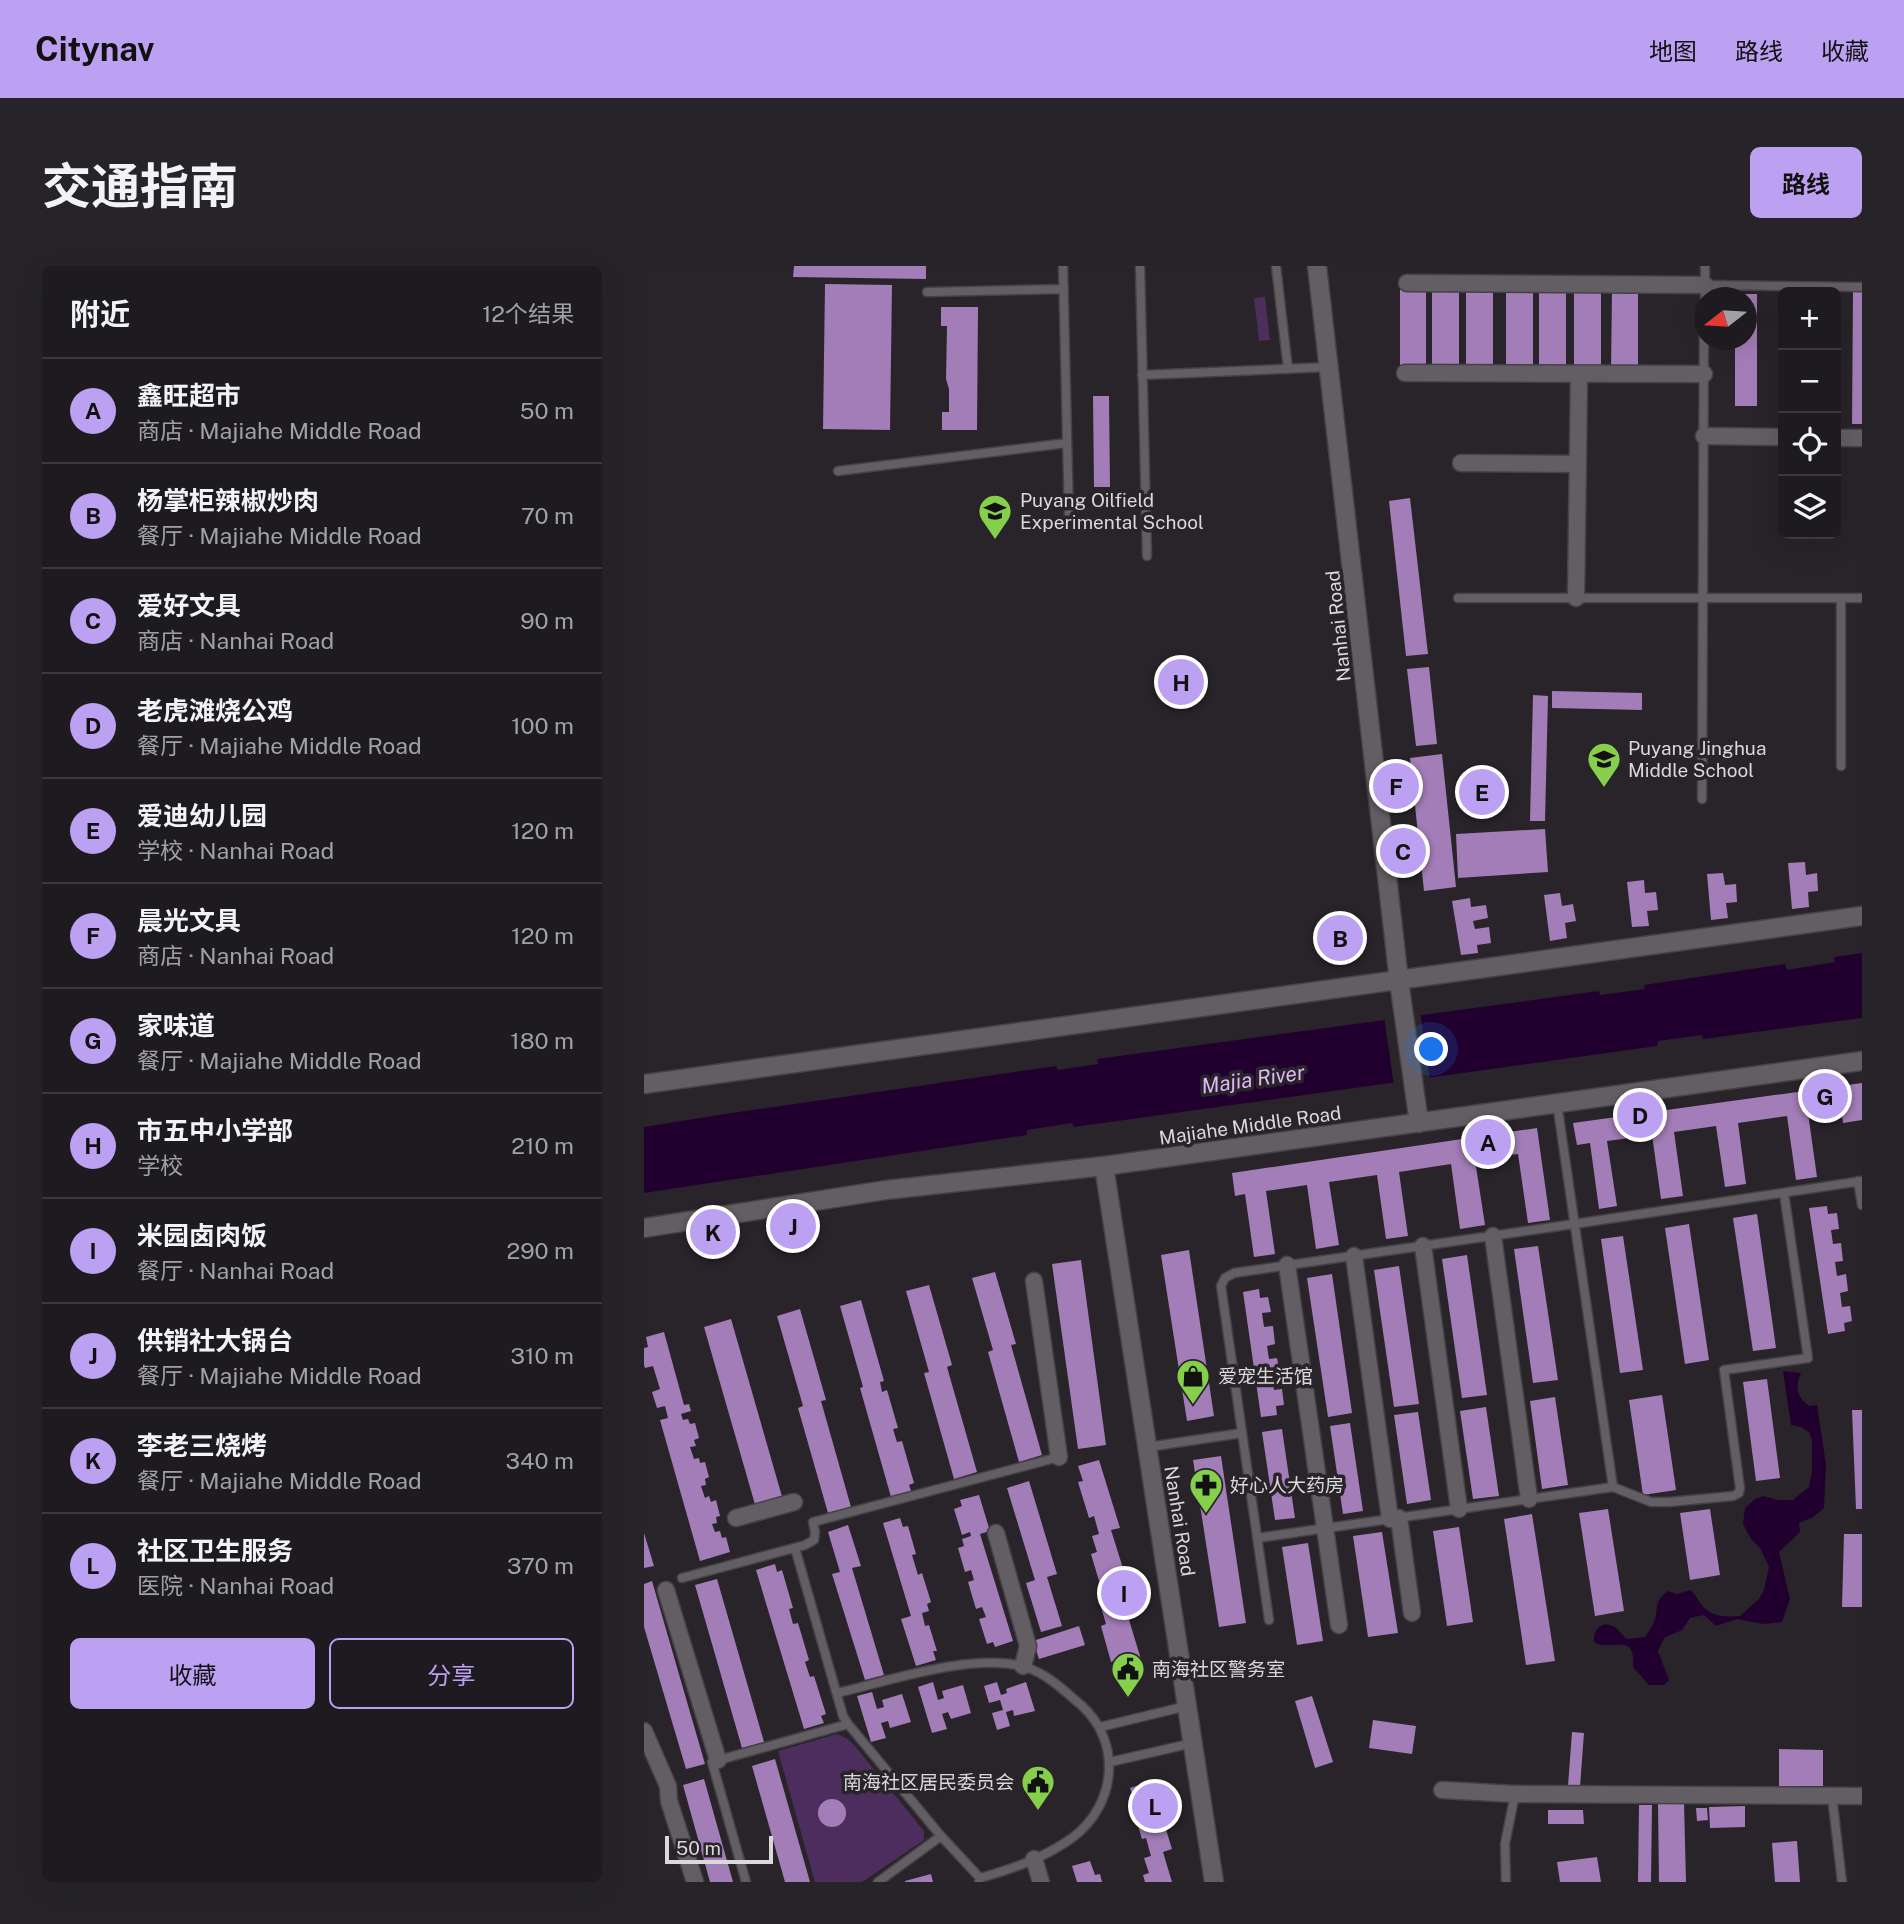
<!DOCTYPE html>
<html lang="zh">
<head>
<meta charset="utf-8">
<style>
  :root { --surface:#1e1b20; --page:#262429; --text:#f1f3f6; --muted:#a1a1a5; --line:#3c393e; --accent:#bca0f2 }
  body { margin:0; font-family:"Public Sans","Noto Sans SC",sans-serif; background:var(--page); color:var(--text) }
  .controls { position:absolute; right:21px; top:21px; display:grid; overflow:hidden; border-radius:10px; box-shadow:0 7px 28px #0002 }
  .controls button { width:63px; height:63px; display:grid; place-items:center; padding:0; border:0; border-bottom:2px solid var(--line); background:var(--surface); color:var(--text); font:35px sans-serif }
  .compass { position:absolute; left:1050px; top:21px; width:63px; height:63px; border-radius:50%; background:var(--surface); box-shadow:0 7px 28px #0002; rotate:253deg }
  .scale { position:absolute; left:21px; bottom:18px; width:108px; box-sizing:border-box; padding-left:7px; border:4px solid #dad8db; border-top:0; font-size:19px; line-height:24px; white-space:nowrap; color:#dad8db; -webkit-text-stroke:5px #28242a; paint-order:stroke }
  .you { position:absolute; left:788px; top:784px; width:24px; height:24px; margin:-18px; border:5px solid #fff; border-radius:50%; background:#1a73e8; box-shadow:0 0 0 10px #1a73e833 }
  .badge { display:grid; place-items:center; width:46px; height:46px; border-radius:50%; background:var(--accent); color:#111; font-size:23px; font-weight:700 }
  .pin { position:absolute; translate:-50% -50%; border:4px solid #fff; box-shadow:0 2px 7px #0006 }
  .list { margin:0; padding:0; list-style:none }
  h2 { display:flex; justify-content:space-between; align-items:center; height:91px; margin:0; padding:0 28px; font-size:30px }
  h2 small { font-size:23px; font-weight:400; color:var(--muted) }
  .list li { display:grid; grid-template-columns:46px 1fr auto; gap:21px; align-items:center; box-sizing:border-box; height:105px; padding:0 28px; border-top:2px solid var(--line) }
  .list b { display:block; font-size:26px; white-space:nowrap }
  .list p { margin:0; font-size:23px; white-space:nowrap; color:var(--muted) }
  .list em { font-size:23px; font-style:normal; color:var(--muted) }
  .actions { display:flex; gap:14px; padding:21px 28px }
  .actions a { flex:1; padding:16px 0; border:2px solid var(--accent); border-radius:10px; text-align:center; font-size:24px; color:var(--accent) }
  .actions .main { background:var(--accent); color:#111 }
  .icon { flex:none; width:38px; height:38px; fill:none; stroke:currentColor; stroke-width:2; stroke-linecap:round; stroke-linejoin:round }
  .map { position:relative; flex:none; width:1218px; height:1616px; overflow:hidden; border-radius:10px }
  header { display:flex; align-items:center; gap:42px; box-sizing:border-box; height:98px; padding:0 35px; background:var(--accent); color:#111 }
  header strong { font-size:33px }
  nav { display:flex; gap:38px; margin-inline-start:auto; font-size:24px }
  .intro { display:flex; align-items:center; justify-content:space-between; box-sizing:border-box; height:168px; padding:0 42px }
  h1 { margin:0; font-size:49px }
  .button { padding:18px 32px; border-radius:10px; background:var(--accent); color:#111; font-size:24px; font-weight:700 }
  main { display:flex; gap:42px; padding:0 42px }
  aside { flex:1; background:var(--surface); border-radius:10px; box-shadow:0 7px 28px #0002 }
  .map>svg:first-child { display:block }
  .green { fill:#4d2d5d }
  .water { fill:#210030 }
  .pier { fill:#28242a }
  .building { fill:#a37db7 }
  .lines { fill:none; stroke-linecap:round; stroke-linejoin:round }
  .lane-casing { stroke:#454246; stroke-width:11 }
  .street-casing { stroke:#454246; stroke-width:19 }
  .secondary-casing { stroke:#454246; stroke-width:21 }
  .lane { stroke:#625e64; stroke-width:8 }
  .street { stroke:#625e64; stroke-width:16 }
  .secondary { stroke:#625e64; stroke-width:18 }
  .labels { text-anchor:middle; dominant-baseline:central; stroke-width:7; stroke-linejoin:round; paint-order:stroke }
  .poi-label { font-size:19px; fill:#dad8db; stroke:#28242a; text-anchor:start }
  .street-label { font-size:19px; fill:#dad8db; stroke:#28242a }
  .water-label { font-size:21px; font-style:italic; fill:#e3b8fa; stroke:#28242a }
</style>
</head>
<body>
<header>
<strong>Citynav</strong>
<nav><a>地图</a><a>路线</a><a>收藏</a></nav>
</header>
<div class="intro"><h1>交通指南</h1><a class="button">路线</a></div>
<main>
<aside>
<h2>附近<small>12个结果</small></h2>
<ul class="list">
<li><span class="badge">A</span><div><b>鑫旺超市</b><p>商店 · Majiahe Middle Road</p></div><em>50 m</em></li>
<li><span class="badge">B</span><div><b>杨掌柜辣椒炒肉</b><p>餐厅 · Majiahe Middle Road</p></div><em>70 m</em></li>
<li><span class="badge">C</span><div><b>爱好文具</b><p>商店 · Nanhai Road</p></div><em>90 m</em></li>
<li><span class="badge">D</span><div><b>老虎滩烧公鸡</b><p>餐厅 · Majiahe Middle Road</p></div><em>100 m</em></li>
<li><span class="badge">E</span><div><b>爱迪幼儿园</b><p>学校 · Nanhai Road</p></div><em>120 m</em></li>
<li><span class="badge">F</span><div><b>晨光文具</b><p>商店 · Nanhai Road</p></div><em>120 m</em></li>
<li><span class="badge">G</span><div><b>家味道</b><p>餐厅 · Majiahe Middle Road</p></div><em>180 m</em></li>
<li><span class="badge">H</span><div><b>市五中小学部</b><p>学校</p></div><em>210 m</em></li>
<li><span class="badge">I</span><div><b>米园卤肉饭</b><p>餐厅 · Nanhai Road</p></div><em>290 m</em></li>
<li><span class="badge">J</span><div><b>供销社大锅台</b><p>餐厅 · Majiahe Middle Road</p></div><em>310 m</em></li>
<li><span class="badge">K</span><div><b>李老三烧烤</b><p>餐厅 · Majiahe Middle Road</p></div><em>340 m</em></li>
<li><span class="badge">L</span><div><b>社区卫生服务</b><p>医院 · Nanhai Road</p></div><em>370 m</em></li>
</ul>
<div class="actions"><a class="main">收藏</a><a>分享</a></div>
</aside>
<div class="map">
<svg width="1218" height="1616" viewBox="0 0 1218 1616">
  <rect width="100%" height="100%" fill="#28242a"/>
  <!-- green -->
  <path class="green" d="M621,31L626,74L615,75L610,32Z
    M193,1468L204,1473L211,1480L280,1565V1574L218,1616H171L134,1485Z"/>
  <!-- water -->
  <path class="water" d="M1218,687V752L1059,773L1058,769L1014,775L1013,780L430,861L428,857L383,864V869L0,927V861L81,848L412,800L414,804L454,798L453,793L955,725L956,729L1001,723L1000,719L1141,698L1143,704L1191,696L1190,691Z
    M1139,1105L1157,1107C1151,1121 1152,1130 1165,1140L1173,1139L1182,1199L1180,1242L1169,1251L1155,1257L1156,1266L1135,1286L1146,1333L1138,1356L1119,1358L1093,1353L1072,1360L1060,1349L1046,1352L1038,1364L1020,1372L1014,1385L1025,1414L1020,1419H1005L989,1401C992,1364 967,1387 950,1376C949,1364 957,1355 969,1360C974,1362 979,1370 983,1373L1001,1371C1004,1366 1008,1361 1010,1356C1016,1341 1008,1337 1024,1325L1033,1328L1046,1324C1053,1329 1052,1332 1057,1338C1066,1351 1082,1351 1096,1350L1115,1333L1120,1324L1125,1301L1116,1282L1107,1273L1099,1258L1101,1242L1111,1233L1119,1230L1134,1234H1149L1165,1221L1168,1205V1174L1165,1166L1157,1161L1147,1159Z"/>
  <!-- pier -->
  <path class="pier" d="M776,745L786,815L750,820L740,750Z"/>
  <!-- building -->
  <path class="building" d="M150,0H282V13L149,11Z
    M181,18L248,19L246,164L179,163Z
    M756,23H782V103H756Z
    M788,23H815V103H788Z
    M822,23L849,24V103H822Z
    M862,24H889V104H862Z
    M895,24H922V104H895Z
    M930,24H957V104H930Z
    M968,25H994V105H967Z
    M1209,25H1218V158H1208Z
    M1092,28H1113V140H1091V74H1102V32H1092Z
    M297,41H334L333,164H298V146H305V123L302,113L303,60H297Z
    M449,130H465L466,221H450Z
    M766,232L784,388L762,390L745,235Z
    M785,401L793,478L772,480L763,403Z
    M908,425L998,427V444L908,442Z
    M889,429L904,430L901,555H886Z
    M798,488L812,621L780,625L766,492Z
    M901,563L904,606L814,612L812,568Z
    M1161,596L1162,609L1173,607L1174,625L1164,626L1165,641L1148,643L1144,597Z
    M1079,607L1081,619L1092,618L1093,636L1082,637L1084,652L1067,654L1063,608Z
    M1000,614L1001,627L1012,626L1014,644L1003,645L1005,660L988,661L983,616Z
    M916,627L918,640L929,638L932,655L921,657L923,672L906,675L900,629Z
    M826,632L827,641L842,639L844,652L829,655L831,663L845,661L847,677L833,679L834,687L817,689L808,635Z
    M1218,817V854L1199,857L1197,842L1164,847L1173,911L1152,914L1143,850L1094,857L1102,918L1081,921L1072,860L1030,866L1039,930L1017,933L1008,869L963,875L973,940L955,943L946,877L933,879L929,857Z
    M893,862L906,954L884,957L874,888L831,894L841,959L816,963L807,898L755,906L764,970L742,973L733,909L685,916L695,979L672,983L663,919L622,925L631,988L610,991L601,928L591,930L588,907Z
    M1183,940L1184,948L1193,947L1195,963L1187,964L1189,978L1197,977L1199,995L1191,996L1193,1010L1202,1008L1204,1025L1196,1027L1198,1041L1206,1040L1208,1055L1200,1057L1201,1065L1184,1068L1165,942Z
    M1113,948L1132,1082L1109,1085L1089,952Z
    M1045,958L1065,1094L1041,1098L1021,962Z
    M979,970L999,1104L976,1107L957,973Z
    M894,980L914,1114L889,1117L870,983Z
    M545,984L570,1150L543,1155L517,989Z
    M823,989L843,1129L818,1132L798,993Z
    M437,994L462,1179L434,1183L408,998Z
    M755,1000L775,1138L750,1141L730,1004Z
    M351,1006L372,1078L367,1079L398,1189L375,1196L344,1086L349,1084L328,1012Z
    M688,1008L708,1147L684,1151L663,1012Z
    M285,1019L308,1099L303,1101L333,1206L310,1213L280,1107L285,1106L262,1025Z
    M615,1023L616,1032L624,1031L627,1046L618,1047L620,1061L629,1060L631,1078L623,1080L625,1093L633,1092L636,1109L628,1110L630,1124L638,1123L640,1139L632,1140L633,1149L617,1151L599,1026Z
    M217,1034L240,1115L236,1116L238,1126L243,1124L254,1162L249,1163L253,1176L258,1175L270,1217L265,1219L267,1225L247,1231L216,1122L219,1121L196,1040Z
    M156,1043L182,1134L177,1135L207,1241L184,1247L154,1142L159,1140L133,1050Z
    M87,1053L139,1234L112,1242L60,1061Z
    M20,1066L40,1139L45,1138L47,1145L37,1148L39,1154L44,1153L46,1158L51,1157L55,1172L50,1174L52,1180L46,1181L50,1193L55,1192L56,1197L61,1196L65,1211L61,1213L62,1219L57,1220L61,1232L65,1230L67,1236L72,1234L76,1250L72,1251L73,1257L68,1258L71,1266L76,1265L78,1272L82,1271L86,1286L56,1295L16,1154L24,1152L21,1140L13,1142L8,1126L16,1123L9,1100L1,1102L0,1099V1082L4,1081L2,1071Z
    M1123,1113L1136,1212L1112,1215L1099,1116Z
    M1018,1129L1032,1224L999,1229L985,1134Z
    M911,1131L924,1219L898,1223L886,1135Z
    M842,1141L855,1230L829,1233L816,1145Z
    M1208,1144H1218V1243H1212Z
    M774,1146L787,1234L763,1238L750,1149Z
    M706,1157L719,1245L699,1248L686,1160Z
    M638,1163L651,1252L631,1254L618,1166Z
    M577,1190L602,1357L575,1361L549,1194Z
    M455,1194L476,1262L467,1264L488,1331L479,1334L499,1400L477,1407L473,1394L467,1396L457,1360L462,1358L457,1341L468,1337L464,1323L458,1325L447,1288L453,1286L448,1270L455,1268L450,1250L445,1252L434,1216L439,1215L434,1200Z
    M385,1215L413,1308L403,1311L418,1360L397,1366L382,1317L391,1314L363,1222Z
    M335,1229L346,1265L336,1268L369,1375L351,1381L349,1376L343,1378L335,1353L342,1351L338,1341L332,1343L324,1316L330,1314L327,1304L321,1306L314,1282L320,1280L318,1273L327,1270L326,1266L318,1269L310,1243L318,1240L316,1234Z
    M964,1243L980,1345L951,1350L935,1247Z
    M1066,1243L1076,1309L1046,1314L1036,1247Z
    M888,1248L911,1395L882,1399L860,1253Z
    M256,1252L259,1261L264,1260L272,1288L268,1289L274,1309L278,1307L287,1336L283,1338L285,1345L278,1347L281,1360L285,1359L293,1385H289L292,1394L272,1400L257,1353L267,1350L239,1257Z
    M204,1259L217,1300L208,1302L240,1409L221,1414L188,1308L196,1306L184,1266Z
    M815,1261L829,1356L803,1360L789,1265Z
    M738,1266L754,1367L724,1371L709,1270Z
    M0,1267L10,1300L0,1302Z
    M1200,1268H1218V1341H1198Z
    M664,1277L679,1375L653,1379L638,1281Z
    M131,1298L133,1306L138,1304L149,1342L145,1343L149,1358L154,1357L165,1394L161,1396L166,1411L170,1410L182,1448L177,1450L180,1457L160,1463L112,1304Z
    M73,1313L120,1476L98,1482L51,1319Z
    M8,1315L61,1498L42,1503L0,1361V1318Z
    M435,1360L441,1379L395,1393L389,1375Z
    M289,1416L294,1434L300,1432L298,1425L319,1419L327,1447L307,1453L304,1446L298,1448L303,1463L288,1467L274,1421Z
    M353,1416L357,1429L363,1427L362,1423L382,1416L391,1445L370,1450L369,1444L362,1446L366,1460L353,1464L348,1447L359,1444L356,1434L345,1437L340,1420Z
    M228,1426L233,1443L240,1441L238,1434L258,1428L267,1456L246,1462L244,1455L237,1457L242,1472L227,1476L213,1430Z
    M668,1430L689,1496L671,1502L651,1435Z
    M729,1454L772,1460L768,1488L725,1482Z
    M928,1466L940,1467L936,1521L924,1520Z
    M1135,1483L1179,1484V1520H1135Z
    M131,1493L166,1616H141L108,1500Z
    M60,1513L89,1616H66L39,1519Z
    M507,1515L528,1583L519,1586L528,1616H501L499,1609L505,1607L500,1592L507,1590L502,1572L498,1573L487,1537L491,1536L486,1522Z
    M174 1547a14 14 0 1 1 28 0a14 14 0 1 1-28 0Z
    M1014,1536H1040L1042,1616H1015Z
    M995,1539H1008L1007,1616H994Z
    M1101,1540V1561L1066,1562L1065,1541Z
    M1052,1542H1063L1064,1554L1053,1555Z
    M904,1544H939L940,1558H904Z
    M1153,1575L1156,1616H1131L1128,1577Z
    M953,1591L957,1616H916L913,1596Z
    M446,1595L451,1609L456,1608L458,1616H433L428,1600Z
    M287,1608L289,1616H261V1615Z"/>
  <g class="lines">
    <defs>
      <path id="lane" d="M419,0L425,253
        M496,0L503,290
        M632,0L644,103
        M1061,19L1218,21
        M283,26L420,23
        M1061,32V0
        M498,109L684,101
        M194,205L423,177
        M814,332H1218
        M1197,500V332
        M1058,533L1060,44
        M913,837L969,1221
        M1214,915L1218,939
        M504,1181L598,1167
        M613,1272L969,1221L1007,1236H1025L1089,1230L1095,1227L1096,1222L1080,1104L1164,1092L1140,927
        M151,1282L199,1450L204,1458L297,1570L336,1612L335,1616
        M38,1312L161,1279L170,1274L171,1266L169,1256L415,1191
        M625,1354L577,1020L581,1012L590,1007L930,958L1218,915
        M193,1427C245,1415 329,1386 381,1401C404,1408 419,1424 437,1439C479,1476 472,1540 428,1572C400,1592 368,1603 336,1612
        M456,1461L543,1440
        M466,1496L549,1477
        M1188,1530L1198,1616
        M102,1616L68,1496L204,1458
        M234,1616L297,1570
        M862,1616L861,1578L871,1528"/>
      <path id="street" d="M763,17L1061,19
        M761,107L1060,108
        M1060,170L1139,171
        M1192,172H1218
        M817,197L934,198
        M932,332L935,108
        M849,970L885,1233
        M779,980L815,1243
        M710,990L746,1253
        M643,999L695,1359
        M390,1015L415,1191
        M92,1252L150,1236
        M755,1252L768,1347
        M352,1267L384,1380L379,1400
        M22,1324L74,1494
        M0,1465L24,1520L25,1535L51,1616
        M798,1524L871,1528L1218,1530
        M390,1593L397,1616"/>
      <path id="secondary" d="M673,0L755,715L775,857
        M0,818L1218,650
        M460,900L570,1616
        M0,962L242,924L460,900L1218,795"/>
    </defs>
    <!-- lane casing -->
    <use href="#lane" class="lane-casing"/>
    <!-- street casing -->
    <use href="#street" class="street-casing"/>
    <!-- secondary casing -->
    <use href="#secondary" class="secondary-casing"/>
    <!-- lane -->
    <use href="#lane" class="lane"/>
    <!-- street -->
    <use href="#street" class="street"/>
    <!-- secondary -->
    <use href="#secondary" class="secondary"/>
  </g>
  <!-- icons -->
  <defs>
    <symbol id="school-pin" viewBox="-11 -11 22 30"><path d="M0 17L-7.5 6A9.5 9.5 0 1 1 7.5 6Z" fill="#86cf4b" stroke="#28242a"/><path d="M0-5L7-2L0 1L-7-2ZM-4 1L0 2.5L4 1V4Q0 6-4 4Z" fill="#111"/></symbol>
    <symbol id="shop-pin" viewBox="-11 -11 22 30"><path d="M0 17L-7.5 6A9.5 9.5 0 1 1 7.5 6Z" fill="#86cf4b" stroke="#28242a"/><path d="M-5-2.5h2.3a2.7 3.5 0 0 1 5.4 0H5L5.5 6h-11ZM-1.5-2.5h3a1.5 2.3 0 0 0-3 0Z" fill="#111"/></symbol>
    <symbol id="pharmacy-pin" viewBox="-11 -11 22 30"><path d="M0 17L-7.5 6A9.5 9.5 0 1 1 7.5 6Z" fill="#86cf4b" stroke="#28242a"/><path d="M-2-6h4v4h4v4h-4v4h-4v-4h-4v-4h4Z" fill="#111"/></symbol>
    <symbol id="civic-pin" viewBox="-11 -11 22 30"><path d="M0 17L-7.5 6A9.5 9.5 0 1 1 7.5 6Z" fill="#86cf4b" stroke="#28242a"/><path d="M-.6-6.5H3V-4.5H.6V-3L4-1V1h2V6H-6V1h2V-1L-.6-3ZM-1.2 2.5V6h2.4V2.5Z" fill="#111"/></symbol>
  </defs>
  <g fill-rule="evenodd">
    <use href="#school-pin" x="332" y="226" width="38" height="52"/>
    <use href="#school-pin" x="941" y="474" width="38" height="52"/>
    <use href="#shop-pin" x="530" y="1091" width="38" height="52"/>
    <use href="#pharmacy-pin" x="543" y="1200" width="38" height="52"/>
    <use href="#civic-pin" x="465" y="1384" width="38" height="52"/>
    <use href="#civic-pin" x="375" y="1497" width="38" height="52"/>
  </g>
  <g class="labels">
    <!-- poi labels -->
    <g class="poi-label">
      <text x="376" y="234">Puyang Oilfield<tspan x="376" dy="22">Experimental School</tspan></text>
      <text x="984" y="482">Puyang Jinghua<tspan x="984" dy="22">Middle School</tspan></text>
      <text x="574" y="1110">爱宠生活馆</text>
      <text x="586" y="1219">好心人大药房</text>
      <text x="508" y="1403">南海社区警务室</text>
      <text x="370" y="1516" text-anchor="end">南海社区居民委员会</text>
    </g>
    <!-- street labels -->
    <g class="street-label">
      <text transform="translate(694 360) rotate(-96)">Nanhai Road</text>
      <text transform="translate(606 859) rotate(-8)">Majiahe Middle Road</text>
      <text transform="translate(536 1255) rotate(81)">Nanhai Road</text>
    </g>
    <!-- water labels -->
    <g class="water-label">
      <text transform="translate(609 813) rotate(-8)">Majia River</text>
    </g>
  </g>
</svg>
<div class="controls">
<button>+</button>
<button>−</button>
<button><svg class="icon" aria-label="locate" viewBox="0 0 24 24"><circle cx="12" cy="12" r="6"/><path d="M12 2v4M12 18v4M2 12h4M18 12h4"/></svg></button>
<button><svg class="icon" aria-label="layers" viewBox="0 0 24 24"><path d="M12 4l9 5-9 5-9-5zM3 14l9 5 9-5"/></svg></button>
</div>
<svg class="compass" viewBox="-18 -18 36 36"><path d="M0-13l5 13h-10z" fill="#e53935"/><path d="M0 13l5-13h-10z" fill="#a1a1a5"/></svg>
<div class="scale">50 m</div>
<div class="you"></div>
<div class="pin badge" style="left:844px;top:876px">A</div>
<div class="pin badge" style="left:696px;top:672px">B</div>
<div class="pin badge" style="left:759px;top:585px">C</div>
<div class="pin badge" style="left:996px;top:849px">D</div>
<div class="pin badge" style="left:838px;top:526px">E</div>
<div class="pin badge" style="left:752px;top:520px">F</div>
<div class="pin badge" style="left:1181px;top:830px">G</div>
<div class="pin badge" style="left:537px;top:416px">H</div>
<div class="pin badge" style="left:480px;top:1327px">I</div>
<div class="pin badge" style="left:149px;top:960px">J</div>
<div class="pin badge" style="left:69px;top:966px">K</div>
<div class="pin badge" style="left:511px;top:1540px">L</div>
</div>
</main>
</body>
</html>
